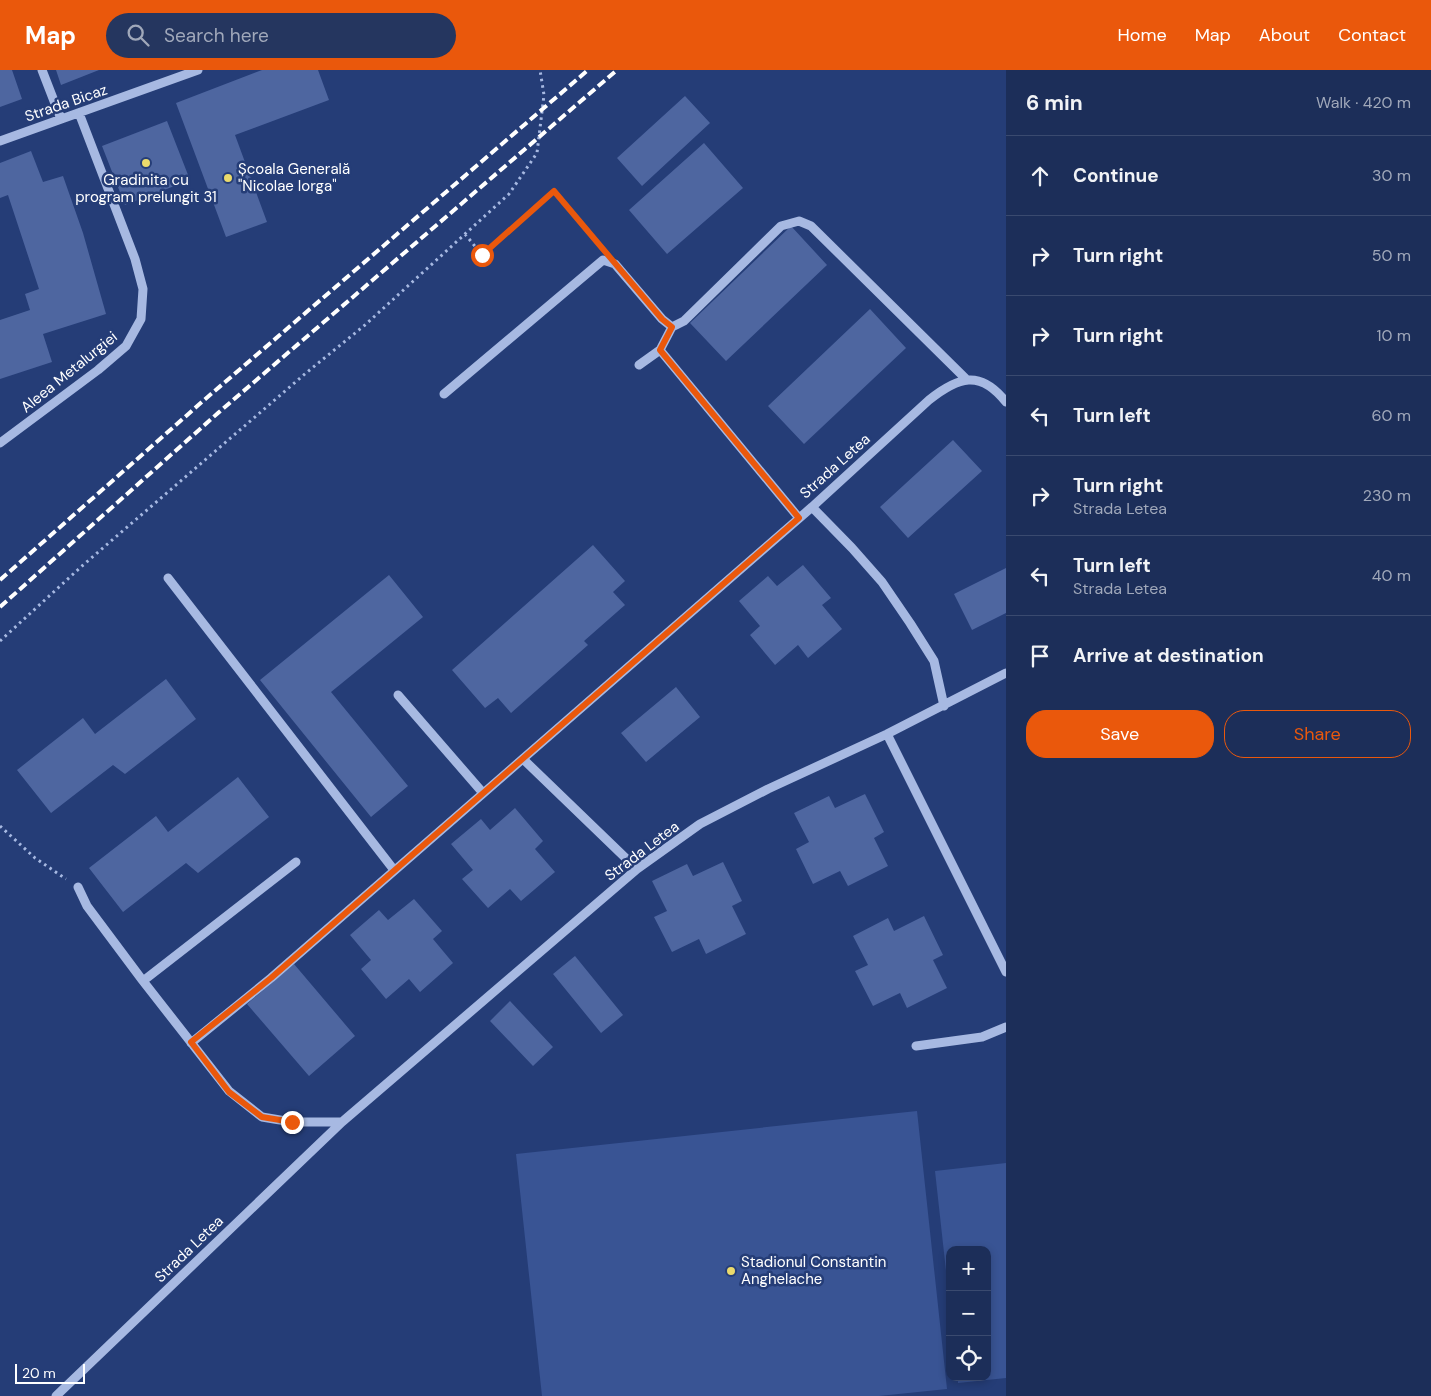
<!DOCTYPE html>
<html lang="en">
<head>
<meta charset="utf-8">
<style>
  :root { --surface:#1c2e59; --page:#25365f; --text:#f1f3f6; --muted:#a0a8ba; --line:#3a4a6f; --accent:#ea580c }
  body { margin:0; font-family:"DM Sans",sans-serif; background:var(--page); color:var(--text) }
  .controls { position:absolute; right:15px; bottom:15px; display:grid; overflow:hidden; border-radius:10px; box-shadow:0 2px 8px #0003 }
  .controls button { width:45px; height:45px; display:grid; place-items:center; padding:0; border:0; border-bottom:1px solid var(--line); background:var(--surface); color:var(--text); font:25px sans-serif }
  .scale { position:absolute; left:15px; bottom:12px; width:70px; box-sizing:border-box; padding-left:5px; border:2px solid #fff; border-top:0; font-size:14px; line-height:18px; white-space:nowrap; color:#fff; -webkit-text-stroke:4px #253d77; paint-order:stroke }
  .stop { position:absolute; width:15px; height:15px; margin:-11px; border:4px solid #ea580c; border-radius:50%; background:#fff }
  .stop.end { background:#ea580c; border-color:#fff; box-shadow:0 1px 5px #0008 }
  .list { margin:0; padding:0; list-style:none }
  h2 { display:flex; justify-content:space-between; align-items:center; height:65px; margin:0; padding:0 20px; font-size:21px }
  h2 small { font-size:16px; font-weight:400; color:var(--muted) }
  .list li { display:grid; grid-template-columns:32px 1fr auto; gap:15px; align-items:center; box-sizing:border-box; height:80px; padding:0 20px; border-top:1px solid var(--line) }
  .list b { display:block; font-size:19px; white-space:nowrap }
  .list p { margin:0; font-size:16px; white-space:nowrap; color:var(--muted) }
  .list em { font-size:16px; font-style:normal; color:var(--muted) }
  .actions { display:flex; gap:10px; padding:15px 20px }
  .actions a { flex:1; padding:11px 0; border:1px solid var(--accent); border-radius:20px; text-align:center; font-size:18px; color:var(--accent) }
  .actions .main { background:var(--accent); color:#fff }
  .icon { flex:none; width:28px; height:28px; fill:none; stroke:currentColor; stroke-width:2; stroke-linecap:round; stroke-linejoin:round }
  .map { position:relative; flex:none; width:1006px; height:1326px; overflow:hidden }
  header { display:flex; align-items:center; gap:30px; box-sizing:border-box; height:70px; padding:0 25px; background:var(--accent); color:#fff }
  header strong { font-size:24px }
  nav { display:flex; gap:28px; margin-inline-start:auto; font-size:18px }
  .search { width:350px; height:45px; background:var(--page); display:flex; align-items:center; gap:12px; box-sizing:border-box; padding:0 18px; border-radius:28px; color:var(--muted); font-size:19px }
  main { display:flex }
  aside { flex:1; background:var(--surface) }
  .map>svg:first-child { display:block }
  .green { fill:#395494 }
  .building { fill:#4e66a0 }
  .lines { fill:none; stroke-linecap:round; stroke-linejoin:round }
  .path { stroke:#a7b9e2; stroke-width:3; stroke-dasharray:2.5 4; stroke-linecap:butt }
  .minor { stroke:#a7b9e2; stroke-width:9 }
  .rail { stroke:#fff; stroke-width:4; stroke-dasharray:9 4; stroke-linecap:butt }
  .route { stroke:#ea580c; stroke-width:6 }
  .poi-dot { fill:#ebda6c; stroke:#253d77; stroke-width:2 }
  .labels { text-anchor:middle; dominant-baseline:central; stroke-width:5; stroke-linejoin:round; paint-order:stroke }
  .street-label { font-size:15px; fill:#fff; stroke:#253d77 }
  .poi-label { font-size:15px; fill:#fff; stroke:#253d77; text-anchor:start }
</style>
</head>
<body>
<header>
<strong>Map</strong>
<div class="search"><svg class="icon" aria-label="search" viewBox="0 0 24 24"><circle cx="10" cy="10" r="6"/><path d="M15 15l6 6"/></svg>Search here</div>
<nav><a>Home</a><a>Map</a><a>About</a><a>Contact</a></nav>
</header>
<main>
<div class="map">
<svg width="1006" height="1326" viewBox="0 0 1006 1326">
  <rect width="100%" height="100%" fill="#253d77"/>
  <!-- green -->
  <path class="green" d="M917,1041L947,1319L879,1326H542L516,1084Z
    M1006,1093V1308L958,1313V1307H987V1180H950V1237L935,1101Z"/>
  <!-- building -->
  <path class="building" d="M0,0H12L22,29L0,37Z
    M56,0H99L61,15Z
    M262,0H318L329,30L235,65L267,152L226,167L176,33Z
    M685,26L710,53L642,116L617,88Z
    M167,51L190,110L125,135L102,76Z
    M704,73L743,118L667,184L629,140Z
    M31,81L43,112L63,106L83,163L106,244L43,264L52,292L0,309V250L30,240L25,224L39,219L8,125L0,128V93Z
    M791,156L827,195L726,291L690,253Z
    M870,239L906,278L804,374L768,336Z
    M953,370L982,401L908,468L880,437Z
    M593,475L625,511L613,522L625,535L584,571L588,575L511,643L498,628L485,638L452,600Z
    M803,495L831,528L822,535L842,559L808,588L798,575L775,595L750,565L760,556L739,531L768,506L777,516Z
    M1006,498V543L972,560L954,524Z
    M389,505L423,547L331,622L408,716L371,747L260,610Z
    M166,609L196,649L125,704L113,695L51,743L17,700L83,648L95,664Z
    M676,617L700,647L646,692L621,663Z
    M238,707L269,747L198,803L186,793L123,842L89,798L156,746L168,762Z
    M865,724L884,762L874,768L888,796L848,816L840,801L813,814L796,779L809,772L794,743L829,726L835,738Z
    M515,738L543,771L535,779L555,802L521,831L510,819L488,838L462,809L473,800L451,774L481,749L490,760Z
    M723,792L742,831L732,836L746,864L706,884L699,869L672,882L654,847L667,841L652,811L687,794L693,806Z
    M414,829L442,861L433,869L453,893L420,922L409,909L386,929L361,899L371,890L350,865L379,840L388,850Z
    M924,846L943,885L933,890L947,918L907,938L900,923L873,936L855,901L868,895L853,866L888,848L894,861Z
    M575,886L623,945L601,963L553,904Z
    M294,894L355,966L309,1006L247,934Z
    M510,931L553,977L533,996L490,951Z"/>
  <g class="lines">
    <!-- path -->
    <path class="path" d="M465,164L482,185L554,121L600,175
      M0,571L82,496L306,303L365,255L509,124L537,83L544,25L540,0
      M0,756L35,788L66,809"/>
    <!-- minor -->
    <path class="minor" d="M42,0L61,49
      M0,71L198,0
      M660,280L672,257
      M639,295L660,280L799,448
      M444,324L603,190L615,194L662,249L672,257L684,251L781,156L799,151L811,156L966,309
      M0,373L98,300L126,276L141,249L143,219L135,189L79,43
      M812,437L852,478L882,512L910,553L934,591L944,636
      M168,508L394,800
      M398,625L483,723
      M887,664L1006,902
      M523,689L637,799
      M78,817L87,836L143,911L229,1021L262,1047L292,1052H342
      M143,911L296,792
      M191,973L271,908L812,437L929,330C958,307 980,299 1006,332
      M916,976L982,967L1006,957
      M56,1326L342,1052L637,799L700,754L768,719L887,664L1006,603"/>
    <!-- rail -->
    <path class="rail" d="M0,510L203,331L588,0
      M0,537L218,343L617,0"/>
  </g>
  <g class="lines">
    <!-- route -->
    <path class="route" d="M292,1052L262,1047L229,1022L191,972L271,908L799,448L660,280L672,257L662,249L554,121L482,185"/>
  </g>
  <!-- markers -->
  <g class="poi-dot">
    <circle cx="146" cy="93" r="5"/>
    <circle cx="228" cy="108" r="5"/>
    <circle cx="731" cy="1201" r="5"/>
  </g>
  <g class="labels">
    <!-- street labels -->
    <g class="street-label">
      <text transform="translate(66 33) rotate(-19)">Strada Bicaz</text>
      <text transform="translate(69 302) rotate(-39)">Aleea Metalurgiei</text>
      <text transform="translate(835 396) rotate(-42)">Strada Letea</text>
      <text transform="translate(642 781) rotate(-37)">Strada Letea</text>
      <text transform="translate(189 1179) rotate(-44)">Strada Letea</text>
    </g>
    <!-- poi labels -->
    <g class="poi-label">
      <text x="238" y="99">Școala Generală<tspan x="238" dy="17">"Nicolae Iorga"</tspan></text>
      <text x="146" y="110" text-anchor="middle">Gradinita cu<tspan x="146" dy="17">program prelungit 31</tspan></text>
      <text x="741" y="1192">Stadionul Constantin<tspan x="741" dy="17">Anghelache</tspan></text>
    </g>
  </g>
</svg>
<div class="controls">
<button>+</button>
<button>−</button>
<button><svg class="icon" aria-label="locate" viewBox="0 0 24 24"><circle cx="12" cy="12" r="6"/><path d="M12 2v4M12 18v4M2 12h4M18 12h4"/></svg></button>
</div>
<div class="scale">20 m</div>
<div class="stop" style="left:482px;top:185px"></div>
<div class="stop end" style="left:292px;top:1052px"></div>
</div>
<aside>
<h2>6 min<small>Walk · 420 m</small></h2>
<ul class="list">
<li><svg class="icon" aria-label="ahead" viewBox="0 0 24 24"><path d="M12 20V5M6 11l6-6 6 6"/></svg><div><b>Continue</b></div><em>30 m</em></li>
<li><svg class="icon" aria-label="right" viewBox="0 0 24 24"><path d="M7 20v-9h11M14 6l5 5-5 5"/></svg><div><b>Turn right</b></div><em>50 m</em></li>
<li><svg class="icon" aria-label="right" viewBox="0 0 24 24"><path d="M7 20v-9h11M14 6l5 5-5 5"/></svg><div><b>Turn right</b></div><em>10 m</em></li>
<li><svg class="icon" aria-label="left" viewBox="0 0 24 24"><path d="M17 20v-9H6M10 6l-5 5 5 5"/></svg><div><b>Turn left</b></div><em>60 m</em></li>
<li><svg class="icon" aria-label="right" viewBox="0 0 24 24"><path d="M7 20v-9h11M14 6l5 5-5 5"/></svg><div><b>Turn right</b><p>Strada Letea</p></div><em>230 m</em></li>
<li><svg class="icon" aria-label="left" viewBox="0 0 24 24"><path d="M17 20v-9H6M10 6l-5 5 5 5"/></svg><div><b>Turn left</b><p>Strada Letea</p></div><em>40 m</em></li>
<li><svg class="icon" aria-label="arrive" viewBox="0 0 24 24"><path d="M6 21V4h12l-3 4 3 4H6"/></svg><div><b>Arrive at destination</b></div></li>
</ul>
<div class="actions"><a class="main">Save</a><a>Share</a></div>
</aside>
</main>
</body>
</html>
